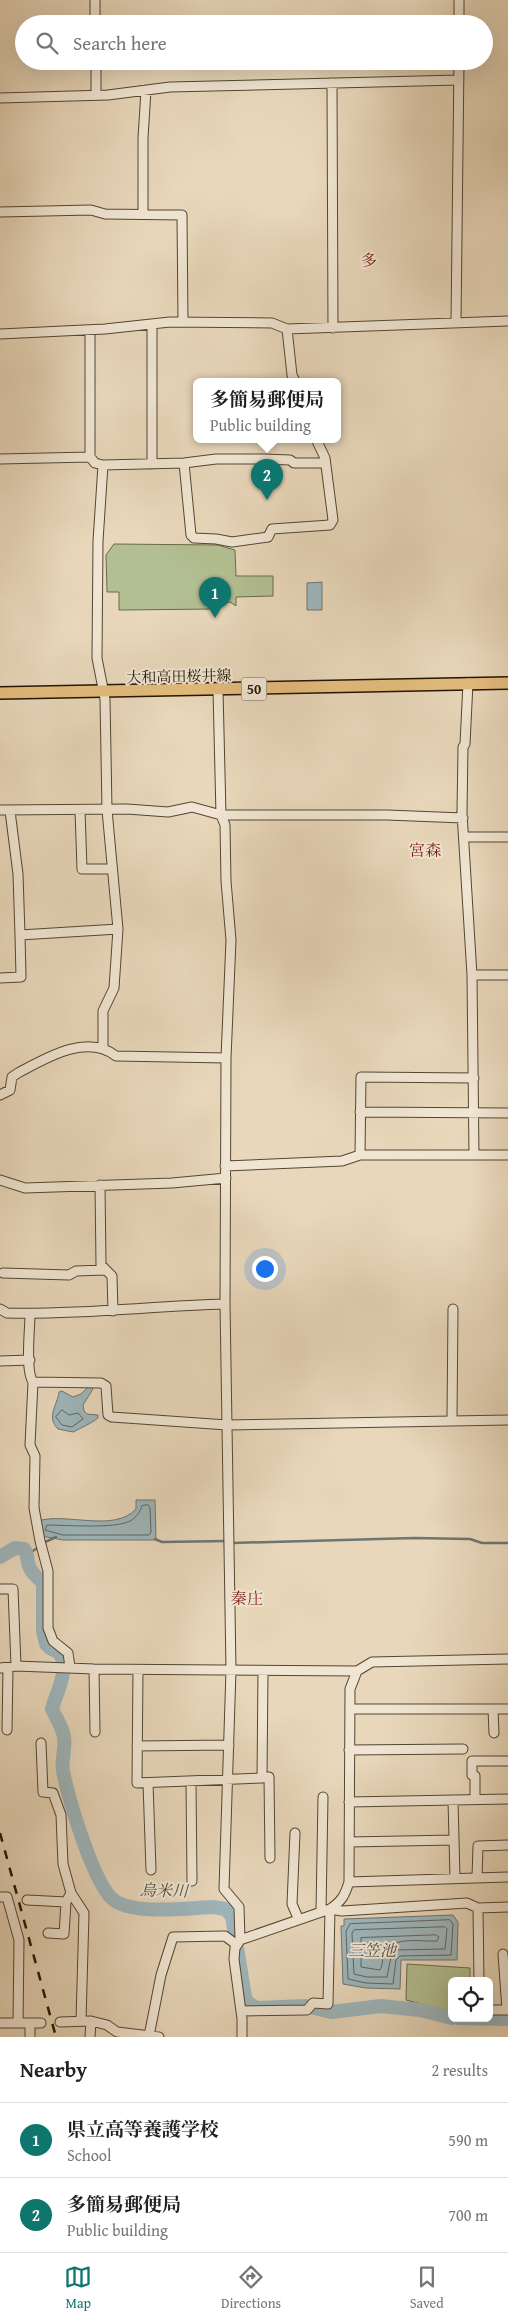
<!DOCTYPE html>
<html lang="en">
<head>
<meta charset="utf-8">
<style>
  :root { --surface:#fff; --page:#f6f6f6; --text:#222; --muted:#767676; --line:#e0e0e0; --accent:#0f766e }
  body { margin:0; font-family:"Gentium Book Plus","Noto Serif JP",serif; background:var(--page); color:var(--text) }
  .controls { position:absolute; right:15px; bottom:15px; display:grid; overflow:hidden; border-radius:8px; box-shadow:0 5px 20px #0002 }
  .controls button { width:45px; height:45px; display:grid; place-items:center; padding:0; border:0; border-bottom:1px solid var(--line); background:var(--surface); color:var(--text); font:25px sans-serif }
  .you { position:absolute; left:264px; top:1268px; width:18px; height:18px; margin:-12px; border:4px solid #fff; border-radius:50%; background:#1a73e8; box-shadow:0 0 0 8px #1a73e833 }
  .badge { display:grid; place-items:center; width:32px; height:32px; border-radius:50%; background:var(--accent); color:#fff; font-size:16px; font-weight:700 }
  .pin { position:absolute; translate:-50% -41px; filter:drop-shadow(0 1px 2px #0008) }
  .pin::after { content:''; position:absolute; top:26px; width:18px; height:15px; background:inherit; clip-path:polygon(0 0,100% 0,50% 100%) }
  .popup { position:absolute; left:193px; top:378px; width:148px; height:65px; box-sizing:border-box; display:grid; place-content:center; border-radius:8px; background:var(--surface); filter:drop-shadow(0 1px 4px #0005); font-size:16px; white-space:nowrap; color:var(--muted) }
  .popup b { font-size:19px; color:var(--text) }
  .popup::after { content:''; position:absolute; left:50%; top:100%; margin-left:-10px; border:10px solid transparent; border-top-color:var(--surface) }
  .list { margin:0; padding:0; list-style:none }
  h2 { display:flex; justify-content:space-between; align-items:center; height:65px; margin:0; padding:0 20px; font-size:21px }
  h2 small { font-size:16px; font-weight:400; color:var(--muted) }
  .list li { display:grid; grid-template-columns:32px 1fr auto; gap:15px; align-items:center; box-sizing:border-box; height:75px; padding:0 20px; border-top:1px solid var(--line) }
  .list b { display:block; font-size:19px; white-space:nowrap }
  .list p { margin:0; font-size:16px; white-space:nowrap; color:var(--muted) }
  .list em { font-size:16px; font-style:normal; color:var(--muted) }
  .icon { flex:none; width:28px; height:28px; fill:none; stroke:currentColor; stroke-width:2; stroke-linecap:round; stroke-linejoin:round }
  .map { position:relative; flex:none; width:508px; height:2037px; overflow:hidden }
  .search { position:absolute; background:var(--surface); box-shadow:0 5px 20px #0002; left:15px; right:15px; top:15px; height:55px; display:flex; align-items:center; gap:12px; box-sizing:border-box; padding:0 18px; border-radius:28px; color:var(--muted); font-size:19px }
  .sheet { height:215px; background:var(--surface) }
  nav { display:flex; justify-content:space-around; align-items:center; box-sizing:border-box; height:70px; border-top:1px solid var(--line); background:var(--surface); font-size:14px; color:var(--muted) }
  nav a { display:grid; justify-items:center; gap:2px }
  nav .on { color:var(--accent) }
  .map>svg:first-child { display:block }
  .green { fill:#b2bf92; stroke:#6a6a4b }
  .water { fill:#9eb6bc; stroke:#6c7672 }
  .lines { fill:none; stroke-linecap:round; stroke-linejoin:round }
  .shore { stroke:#606660; stroke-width:1 }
  .stream { stroke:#6c7672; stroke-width:2.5 }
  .river { stroke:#9eb6bc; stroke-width:14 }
  .minor-casing { stroke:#534632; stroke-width:11 }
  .major-casing { stroke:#211504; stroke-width:14 }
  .minor { stroke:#f0e5d2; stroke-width:9 }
  .major { stroke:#e4bc7d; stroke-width:11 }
  .rail { stroke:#211504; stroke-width:2.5; stroke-dasharray:9 9; stroke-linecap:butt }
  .labels { text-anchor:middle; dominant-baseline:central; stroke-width:4; stroke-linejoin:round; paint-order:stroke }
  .shield { fill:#f0e5d2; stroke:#5f5342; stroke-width:1 }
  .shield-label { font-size:14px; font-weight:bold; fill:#211504 }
  .street-label { font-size:15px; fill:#211504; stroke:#f0e5d2 }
  .neighbourhood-label { font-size:16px; fill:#7a1f14; stroke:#f0e5d2 }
  .water-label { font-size:16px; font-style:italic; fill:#4d4d44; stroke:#f0e5d2 }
</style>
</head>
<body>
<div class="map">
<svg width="508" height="2037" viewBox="0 0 508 2037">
  <rect width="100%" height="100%" fill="#e8d7ba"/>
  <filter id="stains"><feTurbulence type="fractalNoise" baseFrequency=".004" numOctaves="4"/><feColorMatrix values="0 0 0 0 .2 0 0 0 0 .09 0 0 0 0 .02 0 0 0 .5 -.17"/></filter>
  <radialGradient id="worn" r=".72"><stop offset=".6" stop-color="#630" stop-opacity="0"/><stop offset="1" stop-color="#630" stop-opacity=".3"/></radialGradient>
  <!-- green -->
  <path class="green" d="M114,544L218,545L235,550L236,576H273V596L236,597V606L230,602L224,603L216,609L119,610V592H107L106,555Z
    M407,1964L470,1968V1981H452V2012L448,2011L406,2000Z"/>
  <!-- water -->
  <path class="water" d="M322,582V610H307V583Z
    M88,1387H91L93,1389L83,1405L84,1411L87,1414L98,1415V1418C92,1423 81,1428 73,1432L58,1429C46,1417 57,1406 59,1392L62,1391L73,1397L81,1394Z
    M136,1500H155L156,1540H63L41,1536L38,1521C66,1512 114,1533 136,1509Z
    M453,1915L458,1922L457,1960H401L400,1989L366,1988L343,1984L341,1926H344V1919Z"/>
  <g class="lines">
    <!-- shore -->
    <path class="shore" d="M62,1410L69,1415L78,1413L83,1419L72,1427L62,1425L56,1417Z
      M148,1505L150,1508L151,1532L149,1535H63L45,1530L47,1525C65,1525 115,1529 130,1521C136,1518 140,1512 142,1506Z
      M450,1920L453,1924L451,1955L400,1956L396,1960L393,1984L366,1983L348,1979L346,1931L350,1924Z
      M445,1927L447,1929L445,1949L397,1950L391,1957L387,1977H367L354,1974L352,1933L354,1930Z
      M436,1935L439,1937L437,1941C421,1942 392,1935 384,1954C382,1959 383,1965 380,1970L361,1967V1938Z"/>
    <!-- stream -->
    <path class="stream" d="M155,1539L162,1542L226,1541
      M43,1543L56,1537
      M232,1543L414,1538L470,1539L482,1543H508
      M28,1554L39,1547"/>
    <!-- river -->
    <path class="river" d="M0,1557L15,1548L24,1549C29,1555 26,1559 29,1566C31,1573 38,1578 43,1583V1631L46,1644L50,1648L60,1653C69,1673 57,1690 52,1709C56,1718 63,1728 64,1737C66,1748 61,1760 63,1771C68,1797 94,1887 115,1901C137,1915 188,1908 213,1907L225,1909L232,1916L245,1997L248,2003L257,2008L306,2006L331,2012L381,2006L420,2010L452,2018
      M457,2018L508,2019"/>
    <defs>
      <path id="minor" d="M95,0V24
        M459,24V0
        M96,61V95
        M332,83L333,328
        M0,98L108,95L170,87L459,80
        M0,212L91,210L105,214L182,215L183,322
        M143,214V138L146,90
        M456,323L459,61
        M152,325V464
        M287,329L292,375L295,381
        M90,330V457L95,463L103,465L184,463L216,459H264L290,460L294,463H325
        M0,334L105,329L170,322L272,323L287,329L508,321
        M0,459L90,457
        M184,463L191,535L194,538L216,539L232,542L268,537L272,529L330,525L333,520L325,458L316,439
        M103,465L98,541L97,658L105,699L107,810L118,929L114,988L103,1011V1047
        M468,683L465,744L463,747L462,813L472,975L474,1155
        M218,690L221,815L225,825L226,881L231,940L226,1058L225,1304L231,1670L224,1889L239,1907L240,1940L235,1948L234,1959L242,2019V2037
        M0,810L127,809L168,812L192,807L221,815H387L463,818
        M80,810L82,869H112
        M10,811L18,874L20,935L118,929
        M464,837H508
        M472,975H508
        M0,978L21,977L20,935
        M0,1095L10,1090L12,1077L18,1073C46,1058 87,1033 116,1056L226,1058
        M360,1112L508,1113
        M360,1155L361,1077L474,1078
        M225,1166L342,1161L360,1155H508
        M0,1180L25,1188L172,1183L226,1178
        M100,1185L101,1265L112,1276L113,1311
        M3,1273L69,1275L76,1271L104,1270
        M0,1309L7,1313C80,1315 152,1306 225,1304
        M30,1314C30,1329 25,1371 33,1382L101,1383L106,1386L108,1415L112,1417L227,1425L508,1420
        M0,1361L30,1360
        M33,1382L30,1445L35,1456L34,1508L40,1541L48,1571V1628L53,1641L68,1653L70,1667
        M452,1419L453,1309
        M0,1589H13L16,1666
        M0,1668L16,1666L94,1669L357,1671L372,1662L508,1659
        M94,1669L95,1732
        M138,1670L137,1783L262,1778L263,1671
        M350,1709H508
        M493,1709L494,1733
        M7,1730L8,1668
        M41,1743L43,1792L53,1793L61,1815L63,1864L71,1893L84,1913L81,2021
        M137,1746L229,1745
        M349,1750L463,1749
        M262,1778L269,1777L270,1858
        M191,1782L192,1881
        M148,1783L151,1870
        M475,1799V1776L472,1775V1761H508
        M453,1800L455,1878
        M349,1802L508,1799
        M295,1833L292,1904L298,1918
        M349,1842L454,1840
        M477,1878L478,1846L508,1845
        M349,1882L508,1877
        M0,1897H7L19,1940L18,2023
        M27,1900L66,1902
        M478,1908L479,1981
        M321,1911L323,1797
        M48,1933L64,1934L66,1902L71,1893
        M240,1940L330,1909C342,1901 345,1895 349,1882L350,1689L357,1671
        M503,1954L507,2010
        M489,2010H508
        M241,2011L307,2010L313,2003L328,2004L330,1909L342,1911L467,1903L478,1908L508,1907
        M60,2022L91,2021L107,2025L117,2032L159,2037
        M0,2023H41
        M149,2036L161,1975L173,1937L225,1936L237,1945
        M30,2037V2023
        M90,2037L91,2021"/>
      <path id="major" d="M0,693L508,683"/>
    </defs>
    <!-- minor casing -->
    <use href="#minor" class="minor-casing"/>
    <!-- major casing -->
    <use href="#major" class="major-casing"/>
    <!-- minor -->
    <use href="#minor" class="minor"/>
    <!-- major -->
    <use href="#major" class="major"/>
    <!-- rail -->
    <path class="rail" d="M0,1833L56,2037"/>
  </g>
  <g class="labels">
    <!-- shield labels -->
    <rect class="shield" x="241.5" y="677.5" width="25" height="23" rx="4"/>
    <g class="shield-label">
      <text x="254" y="689">50</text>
    </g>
    <!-- street labels -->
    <g class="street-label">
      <text transform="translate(179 676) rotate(-1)">大和高田桜井線</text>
    </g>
    <!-- neighbourhood labels -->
    <g class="neighbourhood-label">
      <text x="369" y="260">多</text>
      <text x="425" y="850">宮森</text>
      <text x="247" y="1598">秦庄</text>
    </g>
    <!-- water labels -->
    <g class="water-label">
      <text transform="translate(164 1890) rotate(2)">烏米川</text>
      <text x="372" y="1950">三笠池</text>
    </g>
  </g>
  <rect width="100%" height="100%" filter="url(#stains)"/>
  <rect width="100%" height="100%" fill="url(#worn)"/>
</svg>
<div class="controls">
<button><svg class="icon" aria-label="locate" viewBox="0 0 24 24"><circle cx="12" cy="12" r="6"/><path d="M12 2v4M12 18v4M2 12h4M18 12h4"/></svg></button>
</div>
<div class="you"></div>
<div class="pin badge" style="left:215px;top:618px">1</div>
<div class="pin badge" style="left:267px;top:500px">2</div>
<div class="popup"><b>多簡易郵便局</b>Public building</div>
<div class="search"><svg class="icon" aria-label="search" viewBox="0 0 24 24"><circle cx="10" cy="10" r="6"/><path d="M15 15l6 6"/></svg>Search here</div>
</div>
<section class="sheet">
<h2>Nearby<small>2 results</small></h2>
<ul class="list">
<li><span class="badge">1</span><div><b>県立高等養護学校</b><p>School</p></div><em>590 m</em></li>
<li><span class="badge">2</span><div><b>多簡易郵便局</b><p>Public building</p></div><em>700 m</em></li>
</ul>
</section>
<nav>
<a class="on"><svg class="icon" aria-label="map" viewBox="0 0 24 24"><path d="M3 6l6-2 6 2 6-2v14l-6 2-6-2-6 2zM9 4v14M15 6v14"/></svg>Map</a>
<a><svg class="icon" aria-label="directions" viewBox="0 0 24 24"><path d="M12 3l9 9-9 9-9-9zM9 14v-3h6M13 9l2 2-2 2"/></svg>Directions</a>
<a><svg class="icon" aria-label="saved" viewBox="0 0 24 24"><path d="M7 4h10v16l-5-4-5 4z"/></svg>Saved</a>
</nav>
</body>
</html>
